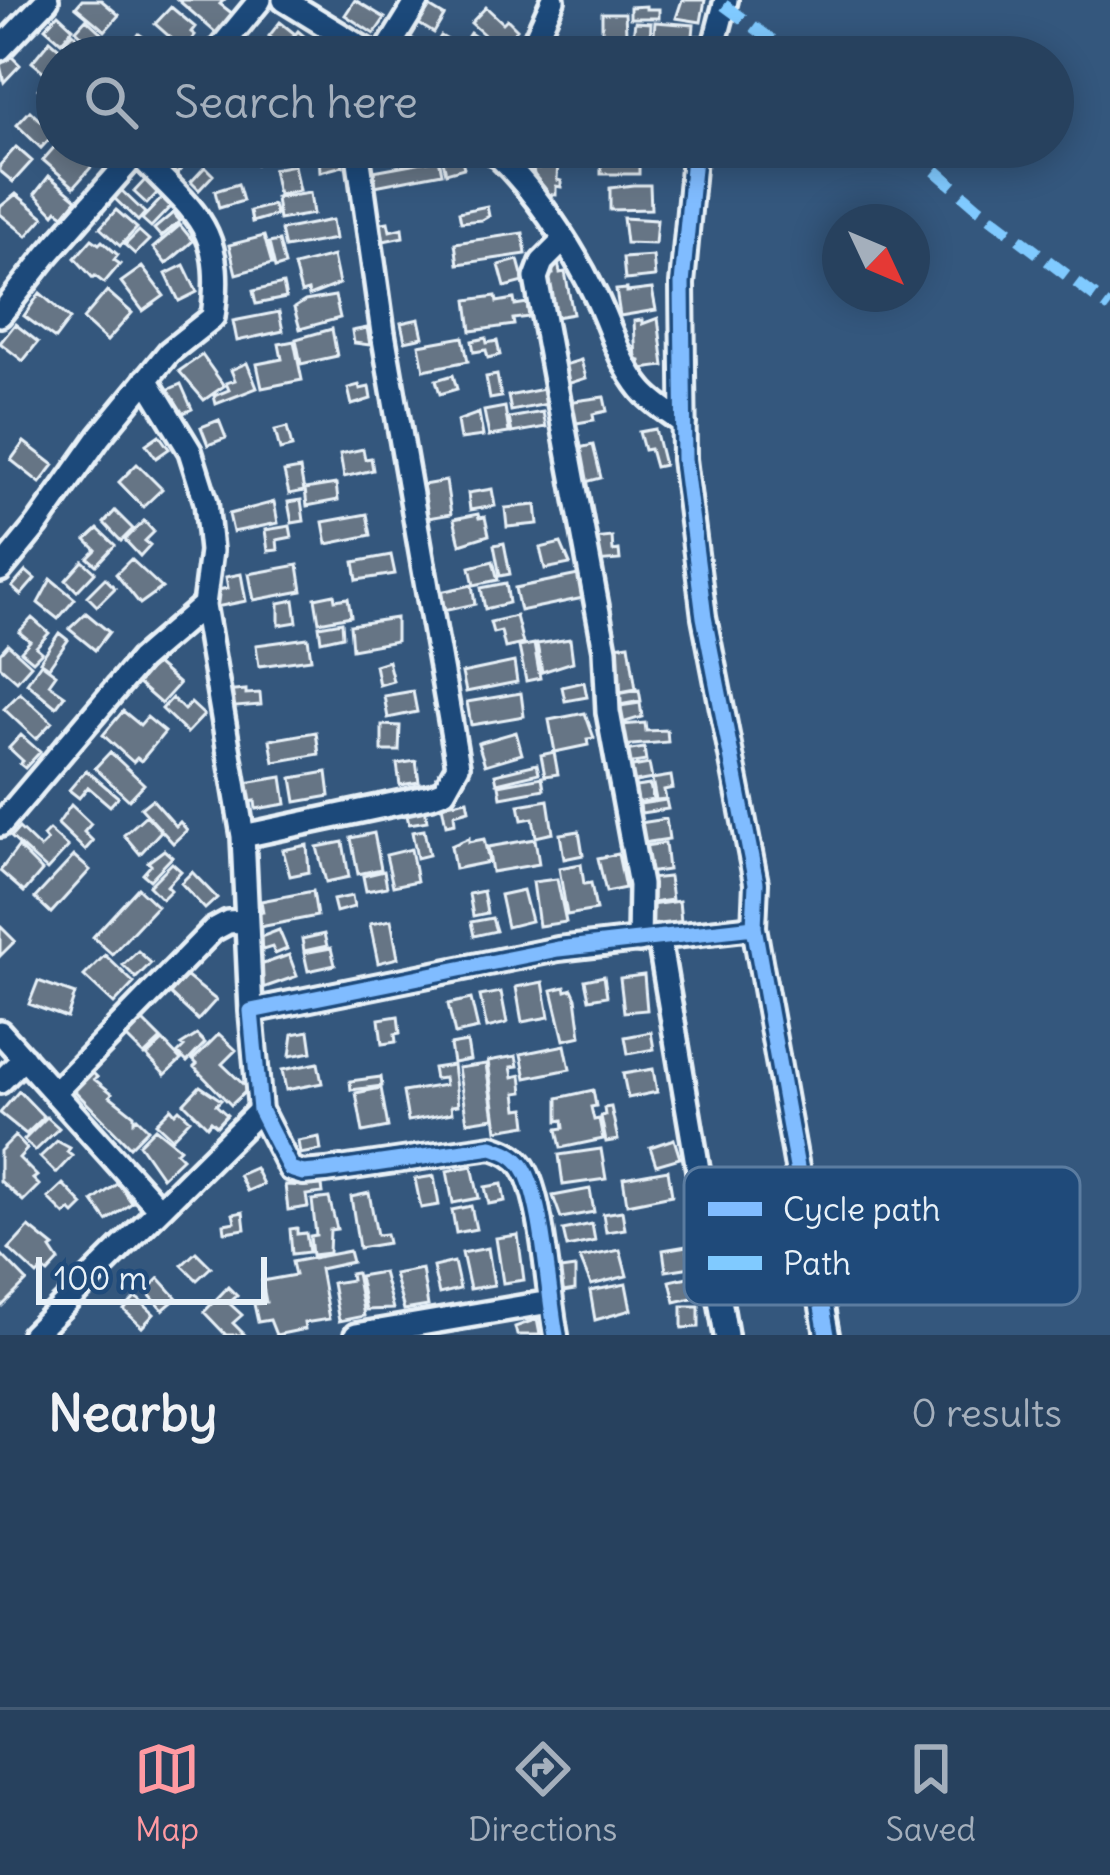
<!DOCTYPE html>
<html lang="en">
<head>
<meta charset="utf-8">
<style>
  :root { --surface:#27415e; --page:#334c67; --text:#f1f3f6; --muted:#a4afbc; --line:#435a73; --accent:#ff9aa2 }
  body { margin:0; font-family:Delius,sans-serif; background:var(--page); color:var(--text) }
  .compass { position:absolute; left:822px; top:204px; width:108px; height:108px; border-radius:50%; background:var(--surface); box-shadow:0 6px 30px #0003; rotate:134deg }
  .scale { position:absolute; left:36px; bottom:30px; width:231px; box-sizing:border-box; padding-left:12px; border:6px solid #e8f1f8; border-top:0; font-size:33px; line-height:42px; white-space:nowrap; color:#e8f1f8; -webkit-text-stroke:9px #1f4a7a; paint-order:stroke }
  .list { margin:0; padding:0; list-style:none }
  h2 { display:flex; justify-content:space-between; align-items:center; height:156px; margin:0; padding:0 48px; font-size:51px }
  h2 small { font-size:39px; font-weight:400; color:var(--muted) }
  .icon { flex:none; width:66px; height:66px; fill:none; stroke:currentColor; stroke-width:2; stroke-linecap:round; stroke-linejoin:round }
  .map { position:relative; flex:none; width:1110px; height:1335px; overflow:hidden }
  .search { position:absolute; background:var(--surface); box-shadow:0 6px 30px #0003; left:36px; right:36px; top:36px; height:132px; display:flex; align-items:center; gap:30px; box-sizing:border-box; padding:0 42px; border-radius:66px; color:var(--muted); font-size:45px }
  .sheet { height:372px; background:var(--surface) }
  nav { display:flex; justify-content:space-around; align-items:center; box-sizing:border-box; height:168px; border-top:3px solid var(--line); background:var(--surface); font-size:33px; color:var(--muted) }
  nav a { display:grid; justify-items:center; gap:6px }
  nav .on { color:var(--accent) }
  .map>svg:first-child { display:block }
  .building { fill:#667585; stroke:#e8f1f8; stroke-width:3 }
  .lines { fill:none; stroke-linecap:round; stroke-linejoin:round }
  .minor-casing { stroke:#e8f1f8; stroke-width:30 }
  .minor { stroke:#1f4a7a; stroke-width:21 }
  .quiet { stroke:#80caff; stroke-width:12; stroke-dasharray:24 12; stroke-linecap:butt }
  .cycleway-casing { stroke:#1f4a7a; stroke-width:22 }
  .cycleway { stroke:#80bcff; stroke-width:15 }
  .key { fill:#1f4a7a; stroke:#5b7ca0; stroke-width:3 }
  .key-label { font-size:33px; fill:#e8f1f8 }
</style>
</head>
<body>
<div class="map">
<svg width="1110" height="1335" viewBox="0 0 1110 1335">
  <rect width="100%" height="100%" fill="#34577d"/>
  <filter id="ink" filterUnits="userSpaceOnUse"><feTurbulence type="fractalNoise" baseFrequency=".00833" numOctaves="2"/><feDisplacementMap in="SourceGraphic" scale="24" xChannelSelector="R" yChannelSelector="G"/><feConvolveMatrix kernelMatrix="1 2 1 2 8 2 1 2 1" color-interpolation-filters="sRGB"/></filter>
  <g filter="url(#ink)">
    <!-- building -->
    <path class="building" d="M82,0H101L119,15L105,31L76,7Z
      M178,0H224L220,4L233,14L216,33Z
      M355,0L385,18L374,34L345,15Z
      M682,0H705L701,22L676,18Z
      M424,4L444,16L434,33L414,21Z
      M646,6V9H659V18H630V7Z
      M171,7L195,27L191,32L195,35L188,44L185,41L180,46L155,24Z
      M486,7L503,23L507,19L517,29L499,48L471,23Z
      M602,13H625L626,33L602,34Z
      M58,14L73,28L61,42L45,28Z
      M86,19L121,51L116,57H105L76,30Z
      M280,22L295,34L283,48L269,36Z
      M635,22L651,23L649,57H630Z
      M655,22L694,25L693,36H699L698,51H660V46H653Z
      M298,31L313,44L302,57L285,47Z
      M73,33L98,57H79L64,42Z
      M470,33L499,53L496,57H463L457,53Z
      M139,34L155,45L146,57H131L125,53Z
      M441,36L458,46L452,57L434,47Z
      M411,38L434,51L431,57H395Z
      M603,38H626L627,57H604Z
      M50,40L70,57H57V83L32,62Z
      M10,55L20,65L4,82L0,65Z
      M46,81L57,91L52,104L38,89Z
      M30,111L54,134L41,148L17,125Z
      M57,144V147H72L93,165L74,187L43,160Z
      M16,147L32,161L13,182L0,171V165Z
      M157,147H163L183,167L173,178L149,155Z
      M240,147H278L271,156L266,152L256,164L238,150Z
      M338,147L343,166L320,172L319,152Z
      M380,147H413L414,152L382,160Z
      M459,148L464,168L446,173L441,153Z
      M601,153H639V174H601Z
      M538,158L558,159L557,180L561,181V187L556,186V195L537,194L533,168H538Z
      M439,159L442,173L370,187L368,172Z
      M294,165L299,191L278,195L273,169Z
      M205,167L213,175L199,190L191,182Z
      M49,176L77,199L64,215L57,210L54,214L35,194Z
      M146,179L159,191L147,204L134,192Z
      M238,184L243,201L219,208L215,191Z
      M633,185H650L651,209L610,210V188Z
      M119,188L145,213L138,221L112,196Z
      M310,193L313,214L279,220L276,198Z
      M16,194L44,217L27,236L0,214V207Z
      M162,198L171,206L151,227L142,219Z
      M273,205L276,215L252,222L250,211Z
      M487,206L489,216L482,220L461,222L459,212Z
      M116,210L137,228L120,246L100,228Z
      M173,213L180,221L161,237L154,229Z
      M623,218L657,220L655,244L626,243Z
      M332,220L335,239L285,248L281,230Z
      M388,222L390,231L402,228L403,237L374,243L371,225Z
      M180,225L193,241L166,264L153,248Z
      M139,231L149,240L135,254L125,245Z
      M523,233L526,254L458,264L455,243Z
      M264,236L272,264L236,274L229,245Z
      M92,239L99,244L102,241L118,255L114,260L120,264L104,283L95,276L93,278L75,258Z
      M279,241L285,265L275,268L269,243Z
      M333,256L339,284L309,296L308,291L301,293L294,266Z
      M653,256L655,277L625,280L623,258Z
      M518,260L524,282L505,287L499,265Z
      M558,262L560,273L565,272L573,314L550,318L543,276L553,274L551,263Z
      M184,265L197,292L179,301L166,274Z
      M142,267L164,296L143,311L121,282Z
      M283,284L286,298L256,304L253,291Z
      M627,289V292L652,289L656,310L620,316L616,290Z
      M107,291L132,313L107,341L83,319Z
      M40,293L70,319L55,339L24,316Z
      M335,296L340,318L300,329L294,308L305,301Z
      M496,296L497,302L514,299L515,305L527,303L529,317L513,319L514,325L471,331L467,300Z
      M279,312L283,331L237,341L233,321Z
      M658,318L664,366L641,369L640,361H636L634,321L642,320V324Z
      M419,319L423,337L405,341L401,323Z
      M15,324L38,342L23,361L0,343Z
      M367,328L370,345L354,343L352,331Z
      M332,329L337,356L301,364L296,339Z
      M463,337L468,361L424,370L419,345Z
      M486,338L487,343L497,341L500,355L488,358L486,350L474,352L472,341Z
      M294,341L302,380L262,388L257,364L282,359L279,344Z
      M202,355L224,386L204,400L179,371Z
      M581,360L586,378L561,386V366Z
      M247,363L257,388L216,404L214,396L229,390L226,383L235,380L231,370Z
      M453,375L457,389L440,394L436,380Z
      M497,375L501,397L490,399L486,377Z
      M181,384L192,409L175,417L163,392Z
      M359,385L360,389L369,387L371,399L352,405L348,388Z
      M544,389L547,404L511,411L508,396Z
      M604,397L607,411L593,414L594,420L571,424L567,402Z
      M505,407L509,433L489,436L484,411Z
      M543,412L546,427L512,433L509,418Z
      M479,413L483,436L460,439L457,421Z
      M219,420L226,438L208,445L201,427Z
      M287,427L292,447L280,450L275,430Z
      M655,429L664,465L655,467L650,449L644,450L639,432Z
      M159,435L169,449L156,458L146,444Z
      M24,442L54,465L40,483L11,460Z
      M593,445L601,478L582,483L574,449Z
      M363,449L365,459L371,458L373,470L344,477L340,454Z
      M137,464L162,489L143,507L119,482Z
      M300,469L304,491L289,494L284,472Z
      M446,481L451,514L428,518L423,485Z
      M336,484L338,500L307,506L305,489Z
      M492,489L495,506L470,510L468,493Z
      M301,500L304,521L292,523L288,502Z
      M274,502L278,523L233,532L229,514Z
      M536,505L538,524L507,527L505,508Z
      M115,511L133,529L121,541L104,523Z
      M367,514L371,535L327,544L323,522Z
      M478,514L479,518L485,517L489,535L460,544L454,519Z
      M144,521L154,532L145,541L150,545L140,556L125,540Z
      M290,526L292,537L277,540L278,550L268,551L265,530Z
      M98,529L115,545L96,565L88,558L96,550L86,540Z
      M612,537L613,551L619,550L620,560L595,562L593,539Z
      M504,543L510,574L500,576L494,545Z
      M561,543L570,564L545,569L540,548Z
      M391,555L395,574L357,580L354,562Z
      M131,559L162,588L140,604L116,574Z
      M83,561L95,572L77,591L66,580Z
      M493,561L498,580L474,585L470,567Z
      M298,565L302,591L254,600L249,574Z
      M26,571L35,579L21,595L12,587Z
      M241,574L246,601L216,607L213,591L228,588L226,577Z
      M578,575L583,598L520,611L515,588Z
      M105,578L115,588L97,606L87,596Z
      M51,579L75,599L58,619L38,603Z
      M506,583L509,603L485,609L481,588Z
      M472,585L475,604L443,611L440,592Z
      M334,594L335,600L348,598L351,616L319,622L315,598Z
      M294,600L297,622L279,625V603Z
      M86,613L109,632L95,650L69,629Z
      M516,616L523,644L505,648L501,631L493,633L490,622Z
      M32,618L49,633L36,647L42,652L33,661L21,651L30,641L19,632Z
      M396,618V641L352,649L350,625Z
      M342,622L343,636L321,641L319,626Z
      M59,633L68,640L49,667L40,661Z
      M308,638L311,659L259,666L256,645Z
      M570,639L573,662L542,672L537,644Z
      M8,644L31,665L17,681L0,666V653Z
      M534,644L540,678L526,681L519,647Z
      M629,644L636,689L615,693L608,647Z
      M388,661L393,681L379,685L375,665Z
      M514,662L517,682L466,692L462,673Z
      M41,663L56,674L49,684L65,695L56,707L27,683Z
      M155,663L179,684L161,704L137,683Z
      M584,682L587,697L565,701L562,687Z
      M246,690V694L260,693L261,705L224,708L223,692Z
      M639,690L641,701L614,706L612,695Z
      M413,691L417,712L388,718L384,696Z
      M20,693L52,722L36,739L4,709Z
      M521,693L524,716L471,725L467,702Z
      M172,698L184,710L191,703L204,715L187,733L162,709Z
      M640,703L642,717L619,724L613,707Z
      M123,711L140,725L147,717L165,732L141,761L137,758L133,762L103,735Z
      M585,713L594,738L587,739L588,745L555,752L549,720Z
      M645,723L646,731L667,730L668,742L620,746L622,725Z
      M382,725L400,726L399,751H382Z
      M316,732L319,754L274,762L270,740Z
      M516,732L522,754L485,765L478,743Z
      M21,735L40,752L25,768L20,764L23,761L9,748Z
      M644,748L646,761L627,764L625,751Z
      M110,752L144,784L129,800L95,768Z
      M554,752L558,774L545,776L541,755Z
      M416,761L419,782L400,785L397,764Z
      M537,764L539,773L497,783L495,774Z
      M649,764L652,779L630,783L627,768Z
      M86,770L118,797L110,806L88,787L79,798L69,790Z
      M327,772L330,796L296,802L292,778Z
      M671,776L673,788L664,790L666,799L656,800L652,779Z
      M282,777L286,804L256,809L255,801L248,802L245,783Z
      M542,777L544,789L501,797L499,785Z
      M650,785L653,800L630,804L628,788Z
      M152,799L176,826L180,822L187,830L173,843L141,808Z
      M467,800L469,810L454,814L455,823L446,825L442,805Z
      M548,800L553,833L536,837L533,818L522,820L519,805Z
      M666,800L668,809L641,813L640,804Z
      M71,805L91,824L84,832L93,841L85,850L58,824Z
      M425,807L427,821L409,824L406,811Z
      M146,815L161,831L140,854L124,835Z
      M666,819L669,839L643,843L635,829L640,828V823Z
      M19,828L40,848L47,841L43,836L49,830L68,847L47,870L11,837Z
      M424,830L429,855L417,858L412,832Z
      M579,831L583,855L564,859L560,834Z
      M374,833L381,869L358,874L351,838Z
      M469,838V842L484,839L489,862L455,869L451,846Z
      M535,839L539,864L492,872L488,847Z
      M343,842L349,877L326,882L317,847Z
      M665,843L668,870L647,873L638,847Z
      M307,845L309,872L290,876L283,850Z
      M18,847L42,871L24,892L0,871Z
      M411,849L417,881L393,886L386,855Z
      M164,850L172,857L150,880L143,874L151,865L148,862Z
      M618,854L625,888L606,892L598,858Z
      M74,856L90,870L51,913L35,898Z
      M172,863L181,871L167,886L171,890L162,899L149,886Z
      M581,864L584,884L591,883L596,910L567,915L559,868Z
      M384,871L387,887L366,891L363,876Z
      M192,872L217,898L205,909L181,883Z
      M669,877L672,900L652,903L649,879Z
      M557,879L566,922L539,926L533,882Z
      M138,888L157,906L112,954L93,937Z
      M523,890L531,921L507,927L500,895Z
      M313,891L317,916L260,927L257,913L263,912L261,901Z
      M483,891L487,913L473,916L469,894Z
      M352,896L354,907L336,912L333,900Z
      M679,901L681,922L649,926L651,905Z
      M492,918L496,931L474,936L471,922Z
      M391,920L398,958L378,963L370,924Z
      M0,926L15,941L0,956Z
      M279,930L287,949L275,954L272,947L263,950L258,938Z
      M324,934L327,946L304,951L302,939Z
      M331,948L335,965L308,971L304,953Z
      M138,951L151,963L136,978L123,965Z
      M105,955L134,983L114,1004L84,976Z
      M289,955L297,976L260,989L252,968Z
      M644,975L647,1010L624,1012L620,978Z
      M186,976L216,1000L198,1020L170,994Z
      M604,976L607,996L589,999L585,980Z
      M38,981L75,994L67,1018L29,1004Z
      M543,982L549,1017L522,1022L516,987Z
      M565,987L566,991L572,989L576,998L581,1036L564,1040L552,990Z
      M501,992L507,1023L487,1028L480,996Z
      M471,999L478,1029L455,1034L448,1004Z
      M398,1016L400,1033L395,1034L396,1042L382,1044L379,1019Z
      M142,1020L161,1039L144,1055L125,1036Z
      M309,1031L312,1052L290,1056L293,1034Z
      M651,1032L654,1049L628,1054L625,1037Z
      M219,1034L236,1050L222,1064L248,1089L231,1105L194,1067L197,1064L193,1060Z
      M197,1035L205,1043L187,1062L178,1053L184,1047L181,1045Z
      M163,1041L181,1060L165,1075L147,1056Z
      M467,1042L470,1060L453,1063L450,1045Z
      M565,1045L570,1069L526,1078L521,1054Z
      M516,1056L518,1066L511,1067L513,1077L521,1075L523,1092L516,1093L518,1109L525,1108L527,1125L497,1130L488,1061Z
      M318,1063L322,1083L286,1090L282,1070Z
      M486,1064L494,1118L467,1122L458,1068Z
      M453,1065L458,1105L451,1106L452,1113L408,1121L403,1092L445,1085L444,1078L435,1079L433,1068Z
      M653,1069L657,1092L628,1098L623,1074Z
      M90,1070L97,1077L94,1079L112,1093L110,1096L134,1115V1121L137,1118L148,1129L130,1147L72,1088Z
      M381,1077L382,1086L351,1090L350,1081Z
      M200,1086L221,1100L216,1105L227,1115L217,1126L211,1121L207,1126L184,1103Z
      M381,1088L388,1127L363,1132L356,1093Z
      M593,1090L596,1106L591,1107L594,1120L599,1119L603,1139L561,1148L557,1129L564,1128L563,1120L558,1121V1098Z
      M19,1091L44,1117L26,1134L0,1113Z
      M611,1107L618,1140L606,1142L601,1116L605,1115L604,1108Z
      M171,1108L175,1113L179,1109L190,1119L172,1138L156,1123Z
      M47,1117L59,1128L35,1151L24,1140Z
      M155,1128L180,1148L176,1152L182,1158L162,1177L139,1144Z
      M15,1136L27,1149L19,1158L37,1176L33,1179L39,1185L23,1201L0,1181V1151Z
      M319,1137L321,1150L300,1154L298,1141Z
      M674,1139L680,1158L656,1165L650,1147Z
      M57,1141L70,1148L67,1152L72,1156L56,1173L40,1157Z
      M601,1149L606,1179L563,1185L559,1155Z
      M472,1166L479,1198L453,1203L447,1171Z
      M255,1168L263,1184L247,1191L239,1175Z
      M668,1170L672,1195L627,1204L623,1178Z
      M434,1176L439,1205L421,1208L415,1179Z
      M321,1178L323,1193L306,1195L308,1207L288,1210L285,1185L304,1186L303,1181Z
      M118,1183L132,1203L107,1221L93,1201Z
      M63,1184L83,1205L74,1214L70,1210L65,1215L48,1198Z
      M502,1184L505,1201L489,1204L485,1187Z
      M590,1189L594,1212L561,1218L553,1196Z
      M369,1193L377,1235L386,1234L388,1243L359,1248L351,1197Z
      M329,1198L337,1229L330,1230L329,1253L312,1255L310,1236L316,1235L312,1200Z
      M471,1206L476,1229L456,1233L452,1210Z
      M622,1211L625,1229L606,1232L603,1214Z
      M243,1212L245,1229L225,1232L224,1224L235,1222L233,1214Z
      M592,1224L595,1241L567,1247L563,1230Z
      M29,1227L54,1247L51,1249L59,1261L48,1273L43,1269L37,1275L9,1249Z
      M297,1228V1234L306,1233L309,1252L292,1254L290,1229Z
      M518,1235L524,1280L503,1283L496,1238Z
      M687,1246L691,1267L666,1271L663,1250Z
      M488,1248L494,1285L470,1289L462,1253Z
      M620,1250L627,1276L591,1285L580,1258Z
      M349,1251L352,1262L320,1269L329,1319L304,1323L305,1329L276,1335L270,1320L258,1322L254,1304L266,1302L262,1281L295,1275L292,1262Z
      M196,1252L211,1267L197,1280L182,1265Z
      M0,1253L27,1281L2,1306L0,1304Z
      M454,1262L460,1289L439,1294L433,1267Z
      M575,1268V1290L563,1292L560,1270Z
      M422,1269L428,1306L404,1310L394,1274Z
      M383,1272L393,1309L366,1310L359,1276Z
      M356,1273L364,1316L339,1321L332,1283L351,1280L350,1274Z
      M692,1276L696,1297L675,1302L670,1281Z
      M159,1278L177,1298L163,1310L146,1291Z
      M626,1284L631,1310L595,1320L590,1291Z
      M228,1287L237,1296L229,1303L242,1315L233,1323L245,1335H226L204,1312Z
      M136,1297L154,1314L142,1327L124,1310Z
      M682,1306H699V1327L682,1328Z
      M537,1319L540,1335H517L515,1327Z"/>
    <g class="lines">
      <defs>
        <path id="minor" d="M284,0L377,57
          M0,49L47,0
          M213,57L260,0
          M383,57L418,0
          M527,57L553,0
          M711,57L726,0
          M488,147C530,182 573,248 596,297C611,328 619,362 641,389C652,403 670,413 684,424
          M695,147L682,284L684,459L704,617L756,883L754,927L827,1335
          M563,241L542,262L536,278L605,650L608,712L640,885L639,941
          M0,315L47,255L142,147
          M146,379L190,451L206,502L211,551L204,605L243,836L251,1011
          M0,570L37,525L100,436L169,352L213,317C225,226 195,214 137,153
          M0,825L140,660L204,605
          M243,836L431,796L444,791L458,766L383,333L357,147
          M659,939L726,1335
          M0,1032L159,1209
          M0,1082L24,1058
          M56,1091L213,930L228,922L245,921
          M33,1335L260,1110
          M356,1335L550,1302
          M556,1335C548,1294 543,1198 523,1167C515,1155 504,1151 492,1147L326,1171L303,1173L290,1169L260,1110L251,1011L558,949L754,927"/>
      </defs>
      <!-- minor casing -->
      <use href="#minor" class="minor-casing"/>
      <!-- minor -->
      <use href="#minor" class="minor"/>
      <!-- quiet -->
      <path class="quiet" d="M724,5L795,57
        M908,147L977,207L1110,308"/>
      <defs>
        <path id="cycleway" d="M695,147L682,284L684,459L704,617L756,883L754,927L827,1335
          M556,1335C548,1294 543,1198 523,1167C515,1155 504,1151 492,1147L326,1171L303,1173L290,1169L260,1110L251,1011L558,949L754,927"/>
      </defs>
      <!-- cycleway casing -->
      <use href="#cycleway" class="cycleway-casing"/>
      <!-- cycleway -->
      <use href="#cycleway" class="cycleway"/>
    </g>
  </g>
  <!-- legend -->
  <rect x="684" y="1167" width="396" height="138" rx="18" class="key"/>
  <rect x="708" y="1202" width="54" height="14" fill="#80bcff"/>
  <rect x="708" y="1256" width="54" height="14" fill="#80caff"/>
  <g class="key-label">
    <text x="783" y="1221">Cycle path</text>
    <text x="783" y="1275">Path</text>
  </g>
</svg>
<svg class="compass" viewBox="-18 -18 36 36"><path d="M0-13l5 13h-10z" fill="#e53935"/><path d="M0 13l5-13h-10z" fill="#a4afbc"/></svg>
<div class="scale">100 m</div>
<div class="search"><svg class="icon" aria-label="search" viewBox="0 0 24 24"><circle cx="10" cy="10" r="6"/><path d="M15 15l6 6"/></svg>Search here</div>
</div>
<section class="sheet">
<h2>Nearby<small>0 results</small></h2>
<ul class="list">
</ul>
</section>
<nav>
<a class="on"><svg class="icon" aria-label="map" viewBox="0 0 24 24"><path d="M3 6l6-2 6 2 6-2v14l-6 2-6-2-6 2zM9 4v14M15 6v14"/></svg>Map</a>
<a><svg class="icon" aria-label="directions" viewBox="0 0 24 24"><path d="M12 3l9 9-9 9-9-9zM9 14v-3h6M13 9l2 2-2 2"/></svg>Directions</a>
<a><svg class="icon" aria-label="saved" viewBox="0 0 24 24"><path d="M7 4h10v16l-5-4-5 4z"/></svg>Saved</a>
</nav>
</body>
</html>
